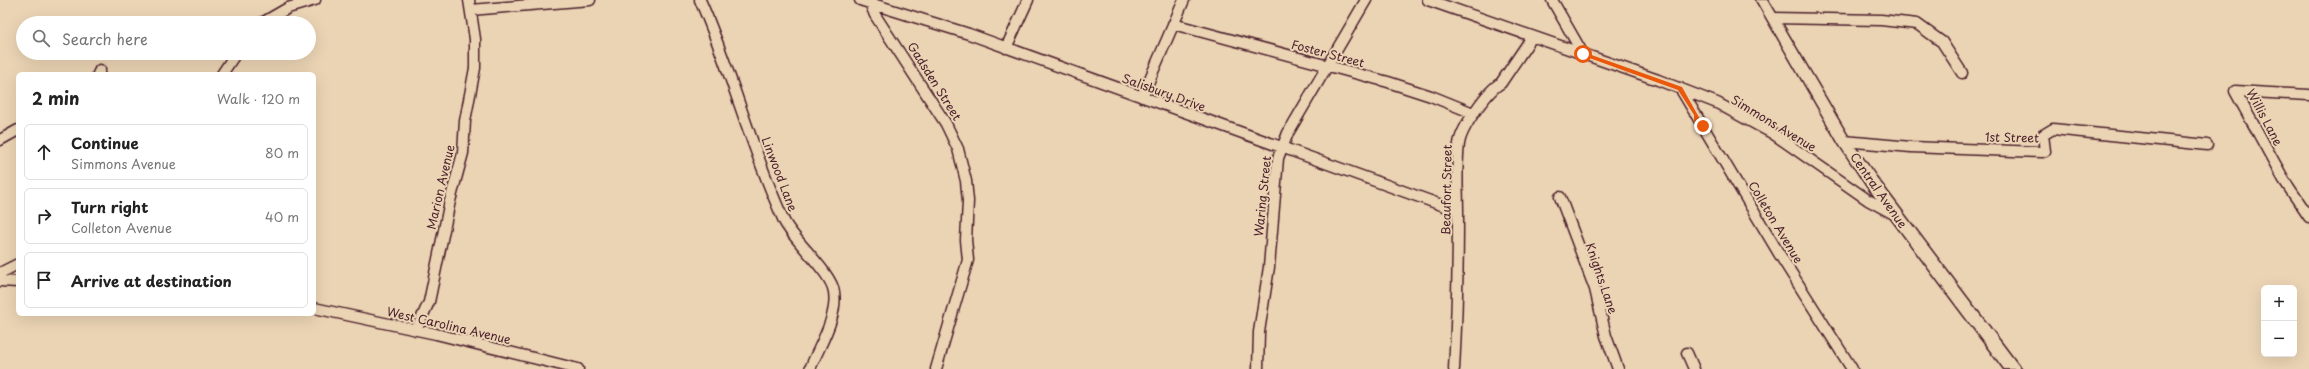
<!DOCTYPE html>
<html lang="en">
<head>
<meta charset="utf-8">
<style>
  :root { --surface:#fff; --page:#f6f6f6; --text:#222; --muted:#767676; --line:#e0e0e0 }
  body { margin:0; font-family:"Playpen Sans",sans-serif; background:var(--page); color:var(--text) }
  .controls { position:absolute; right:12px; bottom:12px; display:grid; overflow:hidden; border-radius:6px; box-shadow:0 4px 16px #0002 }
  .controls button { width:36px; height:36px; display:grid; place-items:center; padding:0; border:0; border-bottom:1px solid var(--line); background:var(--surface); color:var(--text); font:20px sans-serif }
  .stop { position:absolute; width:12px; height:12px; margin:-9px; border:3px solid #ea580c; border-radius:50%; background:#fff }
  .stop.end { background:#ea580c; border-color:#fff; box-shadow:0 1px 4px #0008 }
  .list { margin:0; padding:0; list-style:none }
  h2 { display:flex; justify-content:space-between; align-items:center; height:52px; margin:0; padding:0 16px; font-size:17px }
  h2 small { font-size:13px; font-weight:400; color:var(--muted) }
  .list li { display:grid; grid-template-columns:26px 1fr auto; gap:12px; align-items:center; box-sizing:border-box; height:56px; margin:0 8px 8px; padding:0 8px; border:1px solid var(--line); border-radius:6px }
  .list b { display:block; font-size:15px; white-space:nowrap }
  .list p { margin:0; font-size:13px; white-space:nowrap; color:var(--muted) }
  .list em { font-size:13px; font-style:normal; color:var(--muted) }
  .icon { flex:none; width:22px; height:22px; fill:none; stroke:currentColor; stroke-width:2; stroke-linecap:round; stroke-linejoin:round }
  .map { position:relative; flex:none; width:2309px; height:369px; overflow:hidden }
  .search { position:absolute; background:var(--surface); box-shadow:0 4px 16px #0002; left:16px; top:16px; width:300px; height:44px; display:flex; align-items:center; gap:10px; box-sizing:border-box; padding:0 14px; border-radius:22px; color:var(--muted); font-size:15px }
  .panel { position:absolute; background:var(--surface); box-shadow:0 4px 16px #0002; left:16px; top:72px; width:300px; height:244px; border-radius:6px }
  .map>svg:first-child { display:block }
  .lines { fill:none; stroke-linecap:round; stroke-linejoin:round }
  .street-casing { stroke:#4a1f2b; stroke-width:13 }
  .secondary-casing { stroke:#4a1f2b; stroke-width:3 }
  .street { stroke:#ebd4b4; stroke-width:10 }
  .secondary { fill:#ebd4b4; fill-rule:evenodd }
  .route { fill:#ea580c }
  .labels { text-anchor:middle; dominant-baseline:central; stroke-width:4; stroke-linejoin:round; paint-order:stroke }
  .street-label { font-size:12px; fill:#4a1f2b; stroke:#ebd4b4 }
</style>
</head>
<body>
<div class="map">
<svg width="2309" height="369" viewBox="0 0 2309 369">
  <rect width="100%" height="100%" fill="#ebd4b4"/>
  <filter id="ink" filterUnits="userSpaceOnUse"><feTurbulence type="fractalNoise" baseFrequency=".025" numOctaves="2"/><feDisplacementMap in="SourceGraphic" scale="8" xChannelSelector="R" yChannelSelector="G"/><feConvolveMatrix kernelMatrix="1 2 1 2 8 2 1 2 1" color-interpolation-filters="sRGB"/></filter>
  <g filter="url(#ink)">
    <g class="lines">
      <defs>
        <path id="street" d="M700,0C732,72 751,149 784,221C793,240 832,273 834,292C838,317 819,346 810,369
          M860,0L969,34L1458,211
          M872,0L870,3L875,15L946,124L958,149L966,181L968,201L966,240L968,260L936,369
          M1428,0L1658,80L1717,103L1772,133L1868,200L1894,214
          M1552,0L1583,54
          M471,10L590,0
          M1773,18L1881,20L1917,24L1942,42L1962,73
          M262,23L288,8L315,0
          M1173,24L1388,82L1431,96L1473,113
          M1006,48L1028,0
          M98,74L100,70
          M222,74L236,53
          M1680,88L1778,252L1852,369
          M2309,95L2235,91L2284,180L2309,217
          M1142,97L1184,0
          M0,140L18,130
          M1844,141L1911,147L2042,152L2045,151L2043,135L2053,129L2207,145
          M1560,197L1595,289L1606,336L1618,369
          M0,273L18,264
          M0,281L18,282
          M314,308L436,334L578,369
          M416,330L429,302L450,201L463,153L465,121L475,68V39L469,0
          M1687,353L1694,369
          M1258,369L1259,332L1269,267L1278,158L1288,133L1366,0
          M1454,369C1457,317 1458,266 1458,214C1458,191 1456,166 1459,144C1461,128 1488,90 1501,83L1532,37"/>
        <path id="secondary" d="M1756,0H1768L1849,138L1876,177L2021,369H2004L1866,185L1839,144Z"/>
      </defs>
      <!-- street casing -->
      <use href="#street" class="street-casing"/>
      <!-- secondary casing -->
      <use href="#secondary" class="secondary-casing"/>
      <!-- street -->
      <use href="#street" class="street"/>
      <!-- secondary -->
      <use href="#secondary" class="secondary"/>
    </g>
  </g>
  <!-- route -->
  <path class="route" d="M1583,52L1682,87L1705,128H1701L1694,121V115L1678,90L1581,55Z"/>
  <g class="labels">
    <!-- street labels -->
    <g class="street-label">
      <text transform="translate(1328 53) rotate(15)">Foster Street</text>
      <text transform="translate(935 81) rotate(58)">Gadsden Street</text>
      <text transform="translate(1164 92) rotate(20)">Salisbury Drive</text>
      <text transform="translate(2265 117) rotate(62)">Willis Lane</text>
      <text transform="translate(1774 123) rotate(31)">Simmons Avenue</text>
      <text transform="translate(2012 137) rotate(1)">1st Street</text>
      <text transform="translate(780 174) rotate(69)">Linwood Lane</text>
      <text transform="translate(440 187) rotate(-77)">Marion Avenue</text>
      <text transform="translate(1446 190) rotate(-89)">Beaufort Street</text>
      <text transform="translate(1879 190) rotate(55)">Central Avenue</text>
      <text transform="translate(1262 196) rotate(-84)">Waring Street</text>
      <text transform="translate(1776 222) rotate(59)">Colleton Avenue</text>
      <text transform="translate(1602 278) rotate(71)">Knights Lane</text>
      <text transform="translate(449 325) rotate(13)">West Carolina Avenue</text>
    </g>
  </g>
</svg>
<div class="controls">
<button>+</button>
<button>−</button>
</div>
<div class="stop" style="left:1583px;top:54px"></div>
<div class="stop end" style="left:1703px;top:126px"></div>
<div class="search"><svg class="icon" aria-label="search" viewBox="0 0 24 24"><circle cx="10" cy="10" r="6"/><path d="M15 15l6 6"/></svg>Search here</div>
<section class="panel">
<h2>2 min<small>Walk · 120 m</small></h2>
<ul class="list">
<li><svg class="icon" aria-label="ahead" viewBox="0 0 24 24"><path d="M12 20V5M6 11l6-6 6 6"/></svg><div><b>Continue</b><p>Simmons Avenue</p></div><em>80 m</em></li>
<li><svg class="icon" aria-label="right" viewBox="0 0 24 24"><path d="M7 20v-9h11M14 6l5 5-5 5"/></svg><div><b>Turn right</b><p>Colleton Avenue</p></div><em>40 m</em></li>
<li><svg class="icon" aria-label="arrive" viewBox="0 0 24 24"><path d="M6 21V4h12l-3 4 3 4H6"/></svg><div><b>Arrive at destination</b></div></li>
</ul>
</section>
</div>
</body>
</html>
